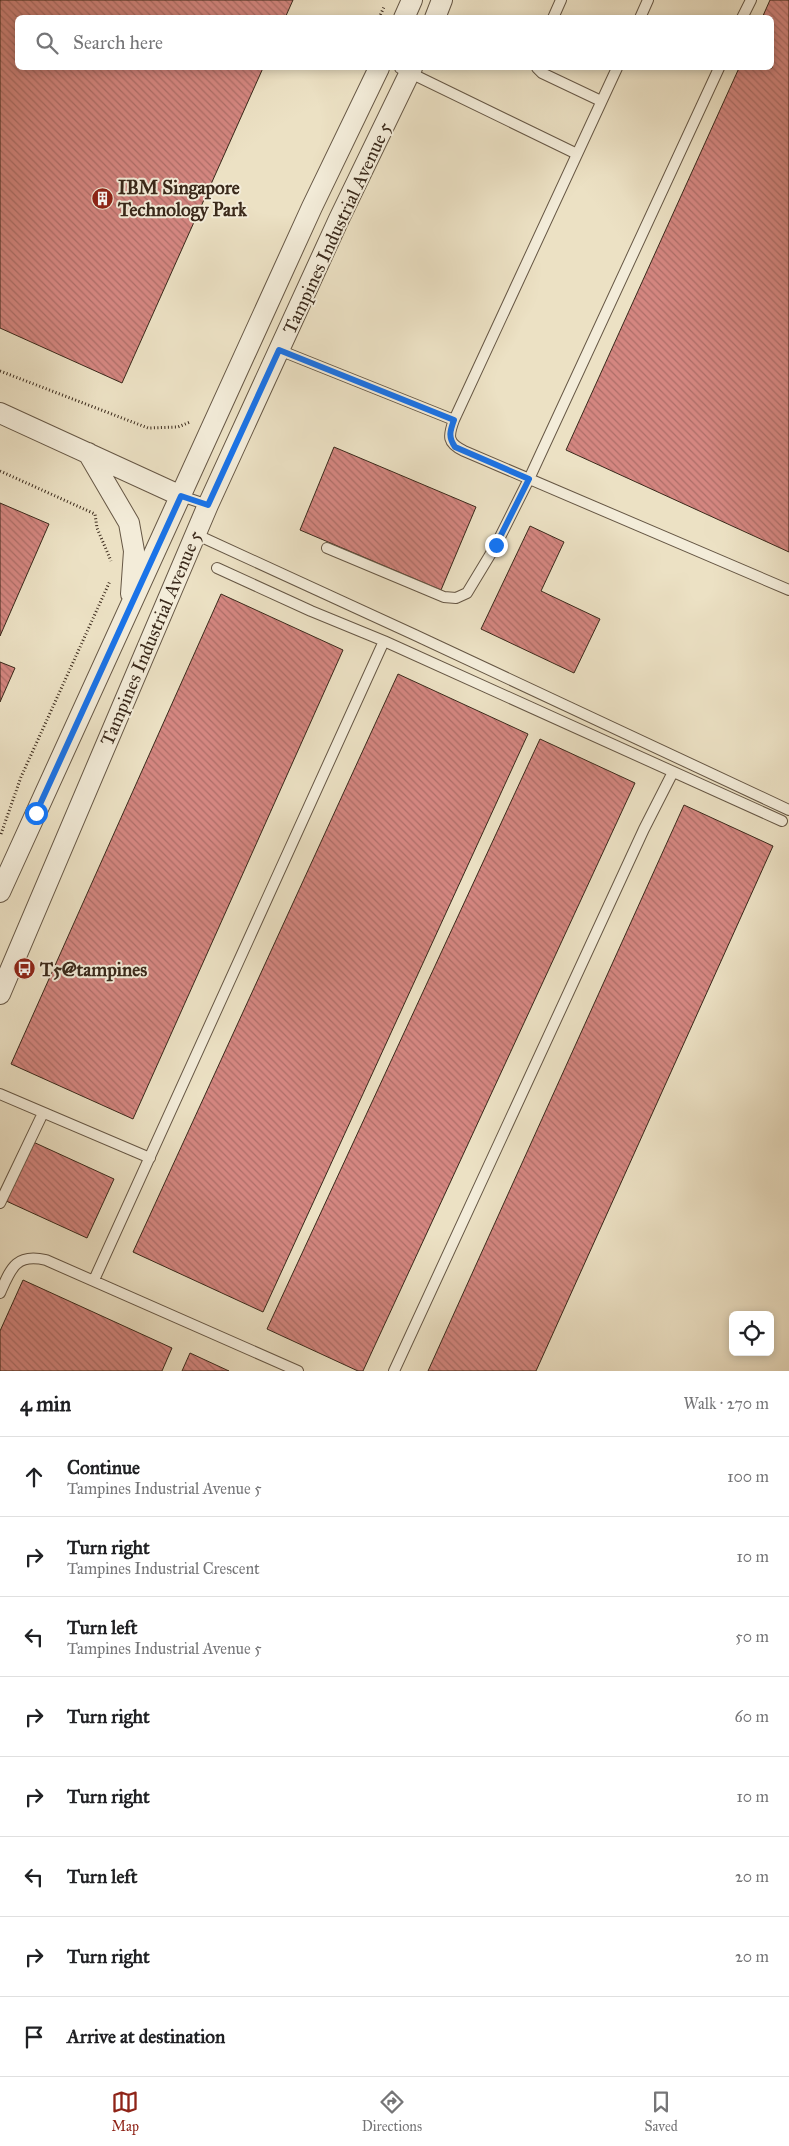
<!DOCTYPE html>
<html lang="en">
<head>
<meta charset="utf-8">
<style>
  :root { --surface:#fff; --page:#f6f6f6; --text:#202124; --muted:#757577; --line:#e0e0e0; --accent:#8f2418 }
  body { margin:0; font-family:"IM FELL Great Primer",serif; background:var(--page); color:var(--text) }
  .controls { position:absolute; right:15px; bottom:15px; display:grid; overflow:hidden; border-radius:8px; box-shadow:0 2px 8px #0003 }
  .controls button { width:45px; height:45px; display:grid; place-items:center; padding:0; border:0; border-bottom:1px solid var(--line); background:var(--surface); color:var(--text); font:25px sans-serif }
  .stop { position:absolute; width:15px; height:15px; margin:-11px; border:4px solid #1a73e8; border-radius:50%; background:#fff }
  .stop.end { background:#1a73e8; border-color:#fff; box-shadow:0 1px 5px #0008 }
  .list { margin:0; padding:0; list-style:none }
  h2 { display:flex; justify-content:space-between; align-items:center; height:65px; margin:0; padding:0 20px; font-size:21px }
  h2 small { font-size:16px; font-weight:400; color:var(--muted) }
  .list li { display:grid; grid-template-columns:32px 1fr auto; gap:15px; align-items:center; box-sizing:border-box; height:80px; padding:0 20px; border-top:1px solid var(--line) }
  .list b { display:block; font-size:19px; white-space:nowrap }
  .list p { margin:0; font-size:16px; white-space:nowrap; color:var(--muted) }
  .list em { font-size:16px; font-style:normal; color:var(--muted) }
  .icon { flex:none; width:28px; height:28px; fill:none; stroke:currentColor; stroke-width:2; stroke-linecap:round; stroke-linejoin:round }
  .map { position:relative; flex:none; width:789px; height:1371px; overflow:hidden }
  .search { position:absolute; background:var(--surface); box-shadow:0 2px 8px #0003; left:15px; right:15px; top:15px; height:55px; display:flex; align-items:center; gap:12px; box-sizing:border-box; padding:0 18px; border-radius:8px; color:var(--muted); font-size:19px }
  .sheet { height:705px; background:var(--surface) }
  nav { display:flex; justify-content:space-around; align-items:center; box-sizing:border-box; height:70px; border-top:1px solid var(--line); background:var(--surface); font-size:14px; color:var(--muted) }
  nav a { display:grid; justify-items:center; gap:2px }
  nav .on { color:var(--accent) }
  .map>svg:first-child { display:block }
  .building { fill:url(#building-back-hatch); stroke:#3a291b }
  .lines { fill:none; stroke-linecap:round; stroke-linejoin:round }
  .lane-casing { stroke:#665745; stroke-width:12 }
  .street-casing { stroke:#665745; stroke-width:22 }
  .path { stroke:#3a291b; stroke-width:3; stroke-dasharray:1 2.5; stroke-linecap:butt }
  .lane { stroke:#f3ecd9; stroke-width:10 }
  .street { stroke:#f3ecd9; stroke-width:20 }
  .route { stroke:#1a73e8; stroke-width:6 }
  .labels { text-anchor:middle; dominant-baseline:central; stroke-width:4; stroke-linejoin:round; paint-order:stroke }
  .poi-label { font-size:19px; font-weight:bold; fill:#3a291b; stroke:#f3ecd9; text-anchor:start }
  .street-label { font-size:19px; fill:#3a291b; stroke:#f3ecd9 }
</style>
</head>
<body>
<div class="map">
<svg width="789" height="1371" viewBox="0 0 789 1371">
  <defs>
    <pattern id="building-back-hatch" width="6" height="6" patternUnits="userSpaceOnUse" patternTransform="scale(1.25)"><rect width="6" height="6" fill="#d48680"/><path d="M-1 5l2 2M0 0l6 6M5-1l2 2" fill="none" stroke="#ad6e68"/></pattern>
  </defs>
  <rect width="100%" height="100%" fill="#ece1c4"/>
  <filter id="stains"><feTurbulence type="fractalNoise" baseFrequency=".004" numOctaves="4"/><feColorMatrix values="0 0 0 0 .2 0 0 0 0 .09 0 0 0 0 .02 0 0 0 .5 -.17"/></filter>
  <radialGradient id="worn" r=".72"><stop offset=".6" stop-color="#630" stop-opacity="0"/><stop offset="1" stop-color="#630" stop-opacity=".3"/></radialGradient>
  <!-- building -->
  <path class="building" d="M0,0H293L285,18H18V68H263L122,383L0,328Z
    M770,0H789V552L566,450L739,68H772V18H762Z
    M334,447L476,507L441,590L300,530Z
    M0,503L49,524L0,636Z
    M530,526L564,542L541,591L600,619L574,673L481,629Z
    M221,594L343,650L133,1119L11,1064Z
    M0,662L15,668L0,702Z
    M398,674L528,734L263,1312L133,1252Z
    M540,739L635,783L363,1371H358L267,1329Z
    M684,805L773,846L536,1371H428Z
    M31,1141L114,1179L87,1238L4,1200Z
    M23,1280L172,1348L162,1371H0V1331Z
    M190,1353L229,1371H182Z"/>
  <g class="lines">
    <defs>
      <path id="lane" d="M553,18L561,0
        M640,18L648,0
        M742,18L751,0
        M400,68L577,154
        M537,68L542,73L601,101
        M617,68L454,420C448,436 447,443 464,451L789,590
        M279,350L454,420
        M181,496L208,505
        M195,534L415,635L789,810
        M327,548L444,597L456,598L467,593L496,545L529,479L719,68
        M217,568L311,611L384,641L782,821
        M0,1094L150,1158
        M0,1203L43,1113
        M94,1280L384,641
        M0,1293C11,1268 16,1253 46,1260L298,1371
        M394,1371L644,829L673,772"/>
      <path id="street" d="M404,18L412,0
        M435,18L442,0
        M0,413L181,496
        M88,453L129,523L134,551L131,594
        M0,892L312,207L379,68
        M0,994L208,505L339,219L412,68"/>
    </defs>
    <!-- lane casing -->
    <use href="#lane" class="lane-casing"/>
    <!-- street casing -->
    <use href="#street" class="street-casing"/>
    <!-- path -->
    <path class="path" d="M379,18L384,7
      M0,371L148,428L178,427L190,422
      M0,471L95,514L97,528L111,561
      M1,834L21,777L110,581"/>
    <!-- lane -->
    <use href="#lane" class="lane"/>
    <!-- street -->
    <use href="#street" class="street"/>
  </g>
  <g class="lines">
    <!-- route -->
    <path class="route" d="M36,813L181,496L208,505L279,350L454,420C450,431 448,437 455,447L529,479L496,545"/>
  </g>
  <!-- icons -->
  <defs>
    <symbol id="building-disc" viewBox="-11 -11 22 22"><circle r="9.5" fill="#8f2418" stroke="#f3ecd9"/><path d="M-4-6H4V6H1V3H-1V6H-4ZM-2.5-4.3h1.7v1.8h-1.7ZM.8-4.3h1.7v1.8H.8ZM-2.5-1h1.7V.8h-1.7ZM.8-1h1.7V.8H.8Z" fill="#fff"/></symbol>
    <symbol id="bus-disc" viewBox="-11 -11 22 22"><circle r="9.5" fill="#8f2418" stroke="#f3ecd9"/><path d="M-5-6H5V4H4V6H2V4H-2V6H-4V4H-5ZM-3.5-4V0h7V-4ZM-3.5 1.2v1.5H-2V1.2ZM2 1.2v1.5H3.5V1.2Z" fill="#fff"/></symbol>
  </defs>
  <g fill-rule="evenodd">
    <use href="#building-disc" x="90" y="186" width="25" height="25"/>
    <use href="#bus-disc" x="12" y="956" width="25" height="25"/>
  </g>
  <g class="labels">
    <!-- poi labels -->
    <g class="poi-label">
      <text x="118" y="187">IBM Singapore<tspan x="118" dy="22">Technology Park</tspan></text>
      <text x="40" y="969">T5@tampines</text>
    </g>
    <!-- street labels -->
    <g class="street-label">
      <text transform="translate(337 228) rotate(-65)">Tampines Industrial Avenue 5</text>
      <text transform="translate(151 638) rotate(-67)">Tampines Industrial Avenue 5</text>
    </g>
  </g>
  <rect width="100%" height="100%" filter="url(#stains)"/>
  <rect width="100%" height="100%" fill="url(#worn)"/>
</svg>
<div class="controls">
<button><svg class="icon" aria-label="locate" viewBox="0 0 24 24"><circle cx="12" cy="12" r="6"/><path d="M12 2v4M12 18v4M2 12h4M18 12h4"/></svg></button>
</div>
<div class="stop" style="left:36px;top:813px"></div>
<div class="stop end" style="left:496px;top:545px"></div>
<div class="search"><svg class="icon" aria-label="search" viewBox="0 0 24 24"><circle cx="10" cy="10" r="6"/><path d="M15 15l6 6"/></svg>Search here</div>
</div>
<section class="sheet">
<h2>4 min<small>Walk · 270 m</small></h2>
<ul class="list">
<li><svg class="icon" aria-label="ahead" viewBox="0 0 24 24"><path d="M12 20V5M6 11l6-6 6 6"/></svg><div><b>Continue</b><p>Tampines Industrial Avenue 5</p></div><em>100 m</em></li>
<li><svg class="icon" aria-label="right" viewBox="0 0 24 24"><path d="M7 20v-9h11M14 6l5 5-5 5"/></svg><div><b>Turn right</b><p>Tampines Industrial Crescent</p></div><em>10 m</em></li>
<li><svg class="icon" aria-label="left" viewBox="0 0 24 24"><path d="M17 20v-9H6M10 6l-5 5 5 5"/></svg><div><b>Turn left</b><p>Tampines Industrial Avenue 5</p></div><em>50 m</em></li>
<li><svg class="icon" aria-label="right" viewBox="0 0 24 24"><path d="M7 20v-9h11M14 6l5 5-5 5"/></svg><div><b>Turn right</b></div><em>60 m</em></li>
<li><svg class="icon" aria-label="right" viewBox="0 0 24 24"><path d="M7 20v-9h11M14 6l5 5-5 5"/></svg><div><b>Turn right</b></div><em>10 m</em></li>
<li><svg class="icon" aria-label="left" viewBox="0 0 24 24"><path d="M17 20v-9H6M10 6l-5 5 5 5"/></svg><div><b>Turn left</b></div><em>20 m</em></li>
<li><svg class="icon" aria-label="right" viewBox="0 0 24 24"><path d="M7 20v-9h11M14 6l5 5-5 5"/></svg><div><b>Turn right</b></div><em>20 m</em></li>
<li><svg class="icon" aria-label="arrive" viewBox="0 0 24 24"><path d="M6 21V4h12l-3 4 3 4H6"/></svg><div><b>Arrive at destination</b></div></li>
</ul>
</section>
<nav>
<a class="on"><svg class="icon" aria-label="map" viewBox="0 0 24 24"><path d="M3 6l6-2 6 2 6-2v14l-6 2-6-2-6 2zM9 4v14M15 6v14"/></svg>Map</a>
<a><svg class="icon" aria-label="directions" viewBox="0 0 24 24"><path d="M12 3l9 9-9 9-9-9zM9 14v-3h6M13 9l2 2-2 2"/></svg>Directions</a>
<a><svg class="icon" aria-label="saved" viewBox="0 0 24 24"><path d="M7 4h10v16l-5-4-5 4z"/></svg>Saved</a>
</nav>
</body>
</html>
